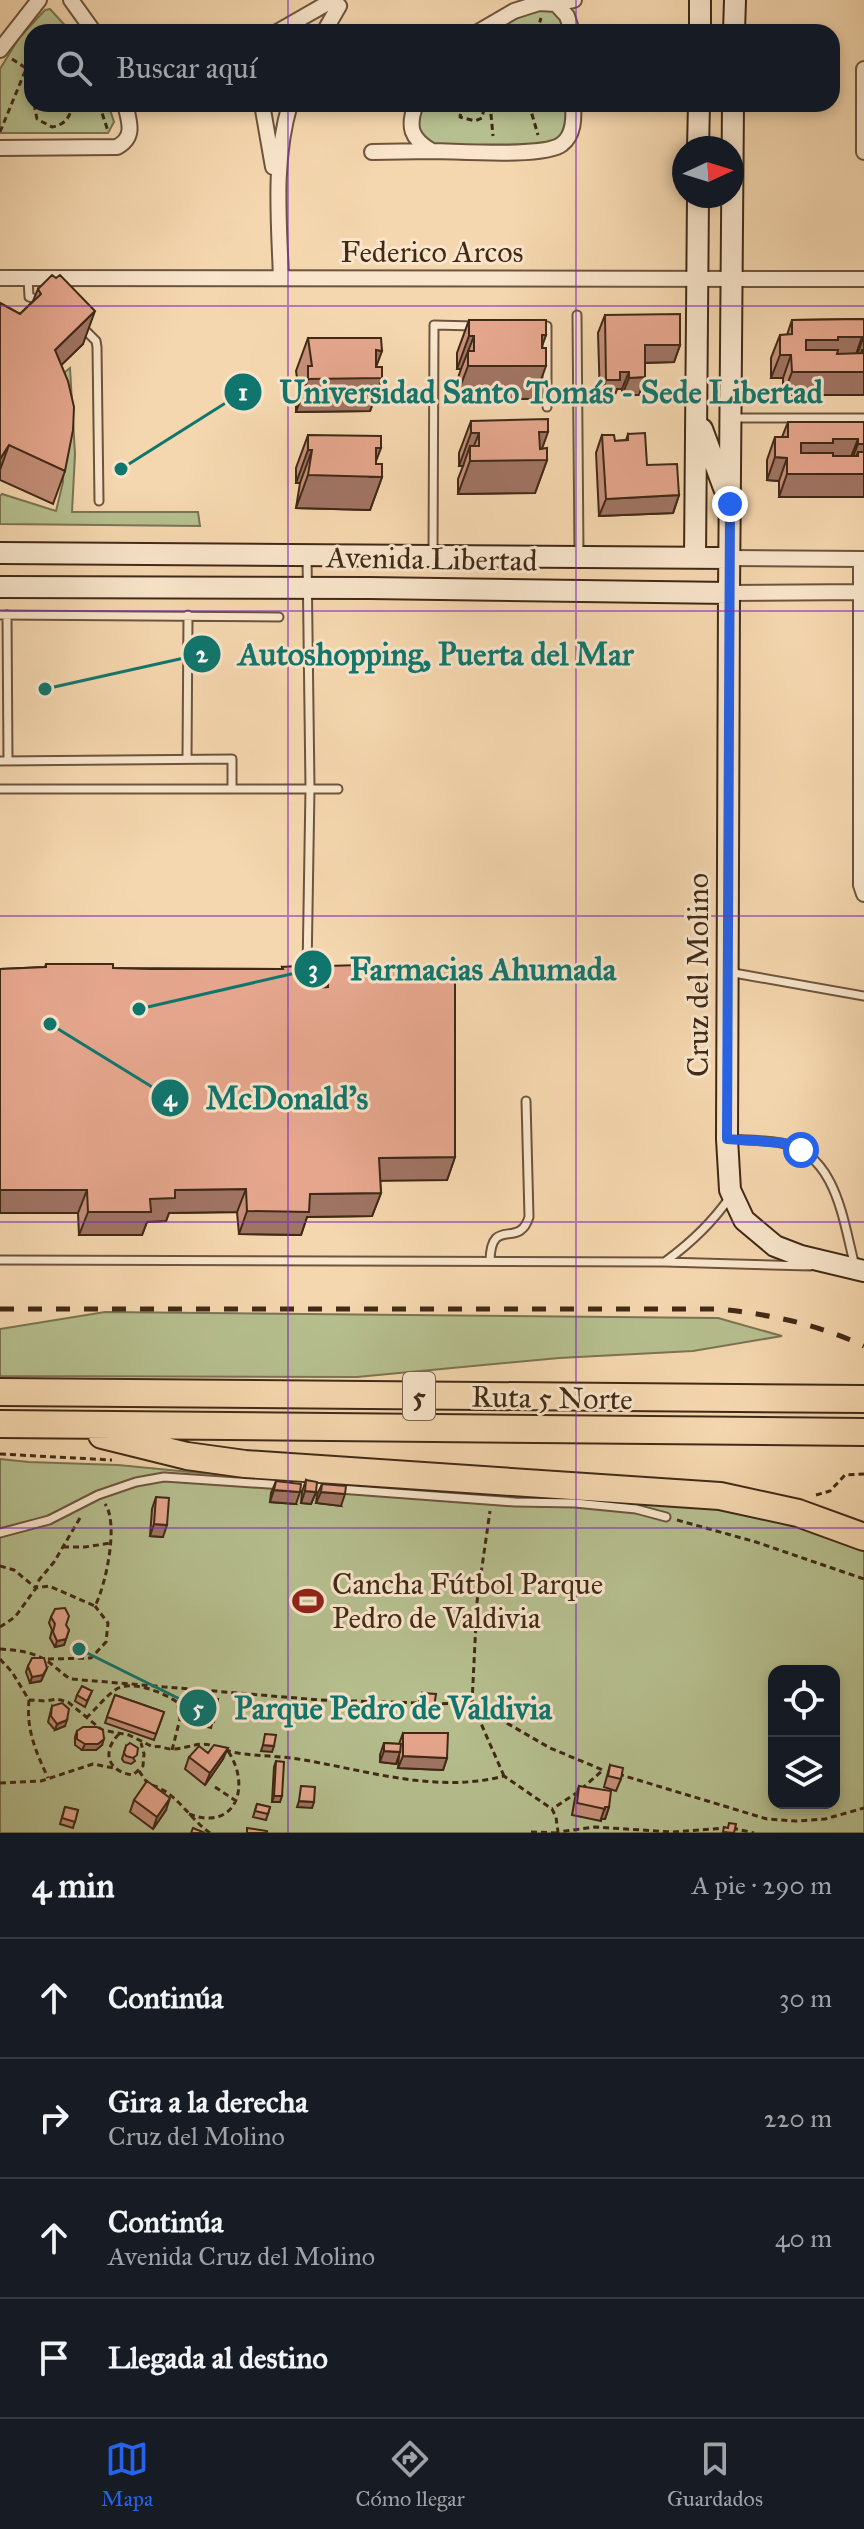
<!DOCTYPE html>
<html lang="es">
<head>
<meta charset="utf-8">
<style>
  :root { --surface:#171b24; --page:#242831; --text:#f1f3f6; --muted:#9ea1a6; --line:#363941; --accent:#2563eb }
  body { margin:0; font-family:"IM FELL Great Primer",serif; background:var(--page); color:var(--text) }
  .controls { position:absolute; right:24px; bottom:24px; display:grid; overflow:hidden; border-radius:16px; box-shadow:0 4px 12px #0003 }
  .controls button { width:72px; height:72px; display:grid; place-items:center; padding:0; border:0; border-bottom:2px solid var(--line); background:var(--surface); color:var(--text); font:40px sans-serif }
  .compass { position:absolute; left:672px; top:136px; width:72px; height:72px; border-radius:50%; background:var(--surface); box-shadow:0 4px 12px #0003; rotate:86deg }
  .stop { position:absolute; width:24px; height:24px; margin:-18px; border:6px solid #2563eb; border-radius:50%; background:#fff }
  .stop.end { background:#2563eb; border-color:#fff; box-shadow:0 2px 8px #0008 }
  .list { margin:0; padding:0; list-style:none }
  h2 { display:flex; justify-content:space-between; align-items:center; height:104px; margin:0; padding:0 32px; font-size:34px }
  h2 small { font-size:26px; font-weight:400; color:var(--muted) }
  .list li { display:grid; grid-template-columns:52px 1fr auto; gap:24px; align-items:center; box-sizing:border-box; height:120px; padding:0 32px; border-top:2px solid var(--line) }
  .list b { display:block; font-size:30px; white-space:nowrap }
  .list p { margin:0; font-size:26px; white-space:nowrap; color:var(--muted) }
  .list em { font-size:26px; font-style:normal; color:var(--muted) }
  .icon { flex:none; width:44px; height:44px; fill:none; stroke:currentColor; stroke-width:2; stroke-linecap:round; stroke-linejoin:round }
  .map { position:relative; flex:none; width:864px; height:1833px; overflow:hidden }
  .search { position:absolute; background:var(--surface); box-shadow:0 4px 12px #0003; left:24px; right:24px; top:24px; height:88px; display:flex; align-items:center; gap:20px; box-sizing:border-box; padding:0 28px; border-radius:24px; color:var(--muted); font-size:30px }
  .sheet { height:584px; background:var(--surface) }
  nav { display:flex; justify-content:space-around; align-items:center; box-sizing:border-box; height:112px; border-top:2px solid var(--line); background:var(--surface); font-size:22px; color:var(--muted) }
  nav a { display:grid; justify-items:center; gap:4px }
  nav .on { color:var(--accent) }
  .map>svg:first-child { display:block }
  .green { fill:#b6bf8f; stroke:#7b7452; stroke-width:2; fill-rule:evenodd }
  .lines { fill:none; stroke-linecap:round; stroke-linejoin:round }
  .lane-casing { stroke:#6d543c; stroke-width:11 }
  .street-casing { stroke:#6d543c; stroke-width:18 }
  .secondary-casing { stroke:#402916; stroke-width:24 }
  .highway-casing { stroke:#402916; stroke-width:30 }
  .path { stroke:#402916; stroke-width:3; stroke-dasharray:6 4; stroke-linecap:butt }
  .lane { stroke:#f8e5cb; stroke-width:7 }
  .street { stroke:#f8e5cb; stroke-width:14 }
  .secondary { stroke:#f8e5cb; stroke-width:20 }
  .highway { stroke:#f5d7af; stroke-width:26 }
  .rail { stroke:#402916; stroke-width:5; stroke-dasharray:14 14; stroke-linecap:butt }
  .wall { fill:#c58f79; stroke:#402916; stroke-width:2 }
  .shaded-wall { fill:#a07463; stroke:#402916; stroke-width:2 }
  .building { fill:#e5a68d; stroke:#402916; stroke-width:2 }
  .route { stroke:#2563eb; stroke-width:10 }
  .grid { fill:none; stroke:#7b2cbf; stroke-width:2; stroke-opacity:0.55 }
  .labels { text-anchor:middle; dominant-baseline:central; stroke-width:6; stroke-linejoin:round; paint-order:stroke }
  .shield { fill:#f8e5cb; stroke:#77614c; stroke-width:2 }
  .shield-label { font-size:28px; font-weight:bold; fill:#402916 }
  .street-label { font-size:30px; fill:#402916; stroke:#f8e5cb }
  .poi-label { font-size:30px; fill:#402916; stroke:#f8e5cb; text-anchor:start }
  .leader { fill:none; stroke:#0f766e; stroke-width:3 }
  .callout-dot { fill:#0f766e; stroke:#f8e5cb; stroke-width:3 }
  .mark-label { font-size:24px; text-anchor:middle; font-weight:bold; fill:#fff }
  .callout-label { font-size:32px; text-anchor:middle; font-weight:bold; fill:#0f766e; stroke:#f8e5cb; stroke-width:6; stroke-linejoin:round; paint-order:stroke }
</style>
</head>
<body>
<div class="map">
<svg width="864" height="1833" viewBox="0 0 864 1833">
  <rect width="100%" height="100%" fill="#f5d7af"/>
  <filter id="stains"><feTurbulence type="fractalNoise" baseFrequency=".0025" numOctaves="4"/><feColorMatrix values="0 0 0 0 .2 0 0 0 0 .09 0 0 0 0 .02 0 0 0 .5 -.17"/></filter>
  <radialGradient id="worn" r=".72"><stop offset=".6" stop-color="#630" stop-opacity="0"/><stop offset="1" stop-color="#630" stop-opacity=".3"/></radialGradient>
  <!-- green -->
  <path class="green" d="M540,7L554,8L563,18L568,32H485L516,15Z
    M50,9L71,32H32V104H108L114,122L108,133H0V69L19,38L45,10Z
    M422,104H569C567,130 568,138 541,147H433L416,129Z
    M70,368L75,454L72,512H198L200,526L0,524V496L2,494L56,511L63,482L64,449L48,386Z
    M105,1312L718,1318L782,1336L693,1351L559,1358L357,1377L0,1376V1329Z
    M0,1459L29,1462L118,1465L201,1473L360,1481L747,1510L864,1545V1833H0ZM774,1671H834V1803H774Z"/>
  <g class="lines">
    <defs>
      <path id="lane" d="M28,278L29,297L41,300
        M577,315L579,554
        M80,325L96,341L97,347L99,501
        M539,326H547V407
        M734,418H864
        M433,553L434,325L475,326
        M0,615L279,617
        M7,615L8,761
        M187,759L188,615
        M0,761L232,759V788
        M0,789H338
        M307,971L310,788L307,556
        M728,972L864,996
        M730,1139C747,1140 765,1140 781,1143C837,1153 843,1222 855,1266
        M0,1260L665,1262L810,1266
        M490,1261C491,1215 519,1250 529,1217L526,1101
        M666,1261C692,1242 712,1223 730,1197
        M339,1489L515,1502L575,1503L636,1509L666,1517
        M0,1533L49,1520L98,1495L136,1482L164,1477L327,1488"/>
      <path id="street" d="M71,0L94,32
        M556,4L567,16L572,32
        M277,32L326,4L335,2L339,6L324,32
        M478,32L514,11L539,3L556,4L574,0
        M0,50L39,0
        M864,69V152
        M262,104L273,167
        M416,104C407,127 411,139 432,151C457,151 545,158 562,144C574,135 574,118 573,104
        M0,148L117,147C136,137 129,121 125,104
        M372,152L432,151
        M0,278L864,279
        M281,278C279,220 273,161 290,104
        M730,558L864,559
        M861,559V885L864,894
        M729,593L864,592"/>
      <path id="secondary" d="M700,32V0
        M734,32L735,0
        M733,104L729,593L727,1139L730,1190L744,1220L775,1246L801,1256L864,1271
        M698,148L699,104
        M702,429L724,488
        M0,553L730,558
        M695,557L698,196
        M0,587L369,588L729,593"/>
      <path id="highway" d="M0,1392L864,1399
        M0,1424L864,1432
        M102,1435L187,1456L245,1464L720,1496L798,1513L864,1537"/>
    </defs>
    <!-- lane casing -->
    <use href="#lane" class="lane-casing"/>
    <!-- street casing -->
    <use href="#street" class="street-casing"/>
    <!-- secondary casing -->
    <use href="#secondary" class="secondary-casing"/>
    <!-- highway casing -->
    <use href="#highway" class="highway-casing"/>
    <!-- path -->
    <path class="path" d="M537,32L541,18
      M12,59L32,72
      M34,104L37,119L52,127C64,125 72,117 71,104
      M99,104L108,131
      M462,104L460,117L475,121L482,118L485,104
      M490,104L493,136
      M529,104L538,135
      M0,132L26,69
      M0,1454L112,1460
      M816,1495L830,1491L845,1475L864,1474
      M677,1520L756,1542L864,1579
      M63,1547H85L111,1543
      M0,1566L14,1570L36,1588L39,1580L54,1562L80,1518
      M0,1627L15,1617L36,1588L49,1586L95,1606C106,1585 119,1523 105,1504
      M0,1649C18,1650 35,1652 50,1663C57,1668 63,1675 71,1679L320,1700L421,1703
      M0,1659L12,1672L29,1700L45,1701L57,1699L68,1702L102,1730L129,1735L153,1747C162,1745 166,1750 174,1749C189,1748 199,1741 214,1746
      M48,1659L91,1658L106,1642L108,1623L95,1606
      M29,1700C26,1730 36,1752 48,1778
      M432,1704L472,1703L477,1602L490,1511
      M86,1718C95,1710 105,1697 115,1690C131,1679 162,1692 177,1702L180,1719L172,1750
      M119,1734C101,1752 108,1772 133,1775L143,1766L144,1754L141,1743
      M225,1750C248,1757 274,1755 298,1759C366,1770 436,1794 504,1776L552,1809L556,1817L558,1832L595,1827L672,1832L725,1828
      M139,1771L148,1784C176,1790 188,1818 210,1833
      M618,1774L767,1819L796,1821L825,1819L864,1808
      M504,1776L472,1703L550,1748L603,1770L578,1792L552,1809
      M0,1783L41,1781L93,1764L114,1768
      M215,1787L236,1801
      M189,1814C235,1832 252,1787 228,1751
      M732,1828L754,1833
      M531,1832L558,1833"/>
    <!-- lane -->
    <use href="#lane" class="lane"/>
    <!-- street -->
    <use href="#street" class="street"/>
    <!-- secondary -->
    <use href="#secondary" class="secondary"/>
    <!-- highway -->
    <use href="#highway" class="highway"/>
    <!-- rail -->
    <path class="rail" d="M0,1309H718C769,1314 817,1324 864,1346"/>
  </g>
  <!-- wall -->
  <path class="wall" d="M38,289L83,344L61,365L65,471L53,504L0,480V303L20,314L33,301Z
    M605,315L680,345L674,362L645,363L639,395H622V389H617L614,397L600,398L598,333Z
    M864,319V395H783V378H771V358L780,335H787L792,320Z
    M469,320L546,335L542,345L534,399L456,398V384L461,369H457V353Z
    M308,338L376,366L382,378L370,411L296,412V399L299,391L296,371Z
    M471,421L542,449L547,460L535,493L458,494V479L463,466H459V453Z
    M788,422H864V497H779V481L767,480V460L775,437H782Z
    M628,434L647,465L679,495L673,513L599,516L596,453L602,435L615,441L626,440Z
    M308,435L376,460V464L382,477L370,510L296,508L300,483H296V468Z
    M46,964L113,968L282,969V967L314,988H319L327,966L455,1157L447,1180H380L381,1193L372,1216L307,1217L301,1235L239,1234L237,1212L169,1213L166,1221L147,1222L142,1235H79L78,1213H0V969L45,967Z
    M306,1480L316,1492L311,1504L301,1503L302,1492Z
    M276,1481L296,1504L270,1502L271,1493Z
    M322,1484L341,1506L316,1503L317,1495Z
    M156,1497L163,1537L150,1536L152,1509Z
    M51,1617L66,1625L69,1630L64,1645L55,1647L50,1638L52,1630L49,1623Z
    M28,1666L44,1674L41,1681L30,1683L26,1672Z
    M92,1691L85,1707L75,1701L77,1695Z
    M422,1693L434,1707L430,1719L417,1718L418,1705Z
    M115,1695L164,1712L154,1740L105,1723Z
    M195,1695L218,1699L211,1728L204,1726L205,1717L191,1714Z
    M52,1706L65,1726L55,1730L48,1722Z
    M77,1731L102,1745L96,1750H82L75,1745V1737Z
    M403,1733L447,1758L443,1770L398,1768L399,1755L396,1764L380,1762V1755L384,1743L399,1744Z
    M126,1746L135,1761L131,1764L124,1762L122,1759Z
    M208,1753L223,1759L205,1785L185,1769L189,1757Z
    M276,1761L280,1802H272L274,1767Z
    M610,1765L621,1779L616,1791L604,1787Z
    M579,1786L609,1807L605,1819H601V1821L572,1815L575,1798Z
    M134,1800L166,1810L153,1829L130,1812Z
    M257,1804L270,1807L266,1820L253,1817Z
    M65,1807L78,1810L73,1828L60,1824Z"/>
  <!-- shaded-wall -->
  <path class="shaded-wall" d="M95,311L83,344L43,383L55,350Z
    M542,335H546L535,366H546L534,399L456,398L468,366Z
    M469,336H474L461,369H457Z
    M838,337H862L854,360L798,364L806,340Z
    M862,341H864V364L862,350L857,364H854Z
    M645,345H680L674,362L638,363Z
    M376,350L382,351L372,378H382L370,411L296,412L308,379Z
    M780,355H791L783,378H771Z
    M620,372H629L622,389H617L614,397L600,398L606,380Z
    M792,372H864V395H783Z
    M645,377L639,395H622L629,378Z
    M539,432H548L538,460H547L535,493L458,494L470,461Z
    M471,433H479L470,456V446L463,466H459Z
    M833,439H858L849,462L793,466L801,443Z
    M858,444H864V454L858,452L852,467H849Z
    M9,445L0,470V459Z
    M376,448H381L370,477H382L370,510L296,508L308,475Z
    M308,450H312L300,483H296Z
    M775,457L787,458L779,481L767,480Z
    M787,474H864V497H779Z
    M679,495L673,513L599,516L606,499Z
    M455,1157L447,1180L371,1181L379,1158Z
    M246,1189L237,1212L169,1213L166,1221L147,1222L142,1235H79L88,1212L150,1199L175,1190Z
    M0,1190H87L78,1213H0Z
    M381,1193L372,1216L307,1217L301,1235L239,1234L247,1211L310,1194Z
    M274,1490L300,1492L296,1504L270,1502Z
    M305,1491L316,1492L311,1504L301,1503Z
    M321,1492L345,1494L341,1506L316,1503Z
    M154,1524L167,1525L163,1537L150,1536Z
    M66,1639L64,1645L55,1647L57,1641Z
    M47,1668L41,1681L30,1683L32,1677Z
    M421,1706L434,1707L430,1719L417,1718Z
    M67,1720L65,1726L55,1730L57,1724Z
    M104,1739L102,1745L96,1750H82L85,1744Z
    M263,1745L274,1746L272,1752L261,1751Z
    M228,1748L223,1759L205,1785L210,1773Z
    M384,1751L400,1752L396,1764L380,1762Z
    M403,1756L447,1758L443,1770L398,1768Z
    M274,1796H282L280,1802H272Z
    M170,1798L166,1810L153,1829L157,1817Z
    M299,1801L314,1802L312,1808L297,1807Z
    M605,1807H609L605,1819H601Z"/>
  <!-- building -->
  <path class="building" d="M52,275L56,278L60,275L95,311L55,350L68,381L74,407L73,430L65,471L9,445L0,459V303L20,314L41,294L38,289Z
    M680,314V345H645V377L629,378V372H620V380H606L605,315Z
    M864,319V341H862V337H838V340H806V350H838L837,354L863,353L862,350H864V372H792L791,355H780V335L792,334V320Z
    M469,320H546V335H542V348H546V366H468V351H474V336H469Z
    M308,338H381L382,351L376,350V367H382V378L308,379V366H312Z
    M548,419V432H539L540,449L547,448V460L470,461V446H479V433H471V421Z
    M788,422H864V444H858V439H833V443H801V453H833V456H858V452H864V474H787V458L775,457V437H788Z
    M645,433L647,465L677,464L679,495L606,499L602,435H614L615,441L628,440V434Z
    M308,435L381,436V448H376V464H382V477L308,475L312,450H308Z
    M46,964H113V968L150,969H283L282,967L313,965L314,988L328,987L327,966L362,965L366,970H455V1157L379,1158L381,1193L310,1194L309,1212L247,1211L246,1189L175,1190V1198L150,1199L151,1212H88L87,1190H0V969L46,967Z
    M306,1480L317,1482L316,1492L305,1491Z
    M276,1481L301,1484L300,1492L274,1490Z
    M322,1484L346,1486L345,1494L321,1492Z
    M156,1497L169,1498L167,1525L154,1524Z
    M65,1608L69,1616L66,1625L69,1630L66,1639L57,1641L53,1632L55,1624L51,1617L55,1609Z
    M32,1658H44L47,1668L43,1675L32,1677L28,1666Z
    M82,1686L92,1691L87,1701L77,1695Z
    M422,1693L436,1694L434,1707L421,1706Z
    M115,1695L164,1712L156,1734L107,1717Z
    M195,1695L218,1699L214,1722L206,1720L208,1711L193,1708Z
    M62,1703L69,1709L67,1720L57,1724L51,1716L52,1706Z
    M83,1727H97L103,1730L104,1739L98,1744H85L77,1739V1731Z
    M403,1733H448L447,1758L403,1756Z
    M265,1734L276,1735L274,1746L263,1745Z
    M130,1743L138,1748L137,1755L133,1758L126,1756L124,1753L126,1746Z
    M384,1743L401,1744L400,1752L384,1751Z
    M214,1745L228,1748L210,1773L189,1757L199,1746L208,1753Z
    M276,1761L284,1762L282,1796H274Z
    M610,1765L623,1768L621,1779L608,1776Z
    M147,1781L170,1798L157,1817L134,1800Z
    M301,1786L315,1787L314,1802L299,1801Z
    M579,1786L611,1791L609,1807H605V1809L577,1803Z
    M257,1804L270,1807L268,1814L255,1811Z
    M65,1807L78,1810L75,1822L62,1818Z
    M729,1823L736,1824L734,1833L723,1832L724,1827L728,1828Z
    M193,1828L205,1833H191Z
    M247,1828L267,1831V1833H247Z"/>
  <g class="lines">
    <!-- route -->
    <path class="route" d="M730,504L727,1139L784,1143L801,1150"/>
  </g>
  <!-- grid -->
  <path class="grid" d="M288,0V32M576,0V32M288,104V1833M576,104V1833M0,306H864M0,611H864M0,916H864M0,1222H864M0,1528H864"/>
  <!-- icons -->
  <defs>
    <symbol id="stadium-bare" viewBox="-9 -9 18 18"><path d="M0-5a6.5 5 0 1 0 0 10a6.5 5 0 1 0 0-10ZM-3.5-1.8h7v3.6h-7Z" fill="#8f2418" stroke="#f8e5cb" stroke-width="2.5" paint-order="stroke"/></symbol>
  </defs>
  <g fill-rule="evenodd">
    <use href="#stadium-bare" x="286" y="1579" width="44" height="44"/>
  </g>
  <g class="labels">
    <!-- shield labels -->
    <rect class="shield" x="403" y="1372" width="32" height="48" rx="6"/>
    <g class="shield-label">
      <text x="419" y="1396">5</text>
    </g>
    <!-- street labels -->
    <g class="street-label">
      <text x="432" y="252">Federico Arcos</text>
      <text transform="translate(432 559) rotate(1)">Avenida Libertad</text>
      <text transform="translate(698 975) rotate(-90)">Cruz del Molino</text>
      <text transform="translate(552 1398) rotate(1)">Ruta 5 Norte</text>
    </g>
    <!-- poi labels -->
    <g class="poi-label">
      <text x="332" y="1584">Cancha Fútbol Parque<tspan x="332" dy="34">Pedro de Valdivia</tspan></text>
    </g>
  </g>
  <!-- callouts -->
  <path class="leader" d="M121 469L243 392M45 689L202 654M139 1009L313 969M50 1024L170 1098M79 1649L198 1708"/>
  <g class="callout-dot">
    <circle cx="121" cy="469" r="8"/>
    <circle cx="45" cy="689" r="8"/>
    <circle cx="139" cy="1009" r="8"/>
    <circle cx="50" cy="1024" r="8"/>
    <circle cx="79" cy="1649" r="8"/>
    <circle cx="243" cy="392" r="20"/>
    <circle cx="202" cy="654" r="20"/>
    <circle cx="313" cy="969" r="20"/>
    <circle cx="170" cy="1098" r="20"/>
    <circle cx="198" cy="1708" r="20"/>
  </g>
  <g class="mark-label">
    <text x="243" y="400">1</text>
    <text x="202" y="662">2</text>
    <text x="313" y="977">3</text>
    <text x="170" y="1106">4</text>
    <text x="198" y="1716">5</text>
  </g>
  <g class="callout-label">
    <text x="551" y="403">Universidad Santo Tomás - Sede Libertad</text>
    <text x="436" y="665">Autoshopping, Puerta del Mar</text>
    <text x="483" y="980">Farmacias Ahumada</text>
    <text x="287" y="1109">McDonald's</text>
    <text x="393" y="1719">Parque Pedro de Valdivia</text>
  </g>
  <rect width="100%" height="100%" filter="url(#stains)"/>
  <rect width="100%" height="100%" fill="url(#worn)"/>
</svg>
<div class="controls">
<button><svg class="icon" aria-label="locate" viewBox="0 0 24 24"><circle cx="12" cy="12" r="6"/><path d="M12 2v4M12 18v4M2 12h4M18 12h4"/></svg></button>
<button><svg class="icon" aria-label="layers" viewBox="0 0 24 24"><path d="M12 4l9 5-9 5-9-5zM3 14l9 5 9-5"/></svg></button>
</div>
<svg class="compass" viewBox="-18 -18 36 36"><path d="M0-13l5 13h-10z" fill="#e53935"/><path d="M0 13l5-13h-10z" fill="#9ea1a6"/></svg>
<div class="stop" style="left:801px;top:1150px"></div>
<div class="stop end" style="left:730px;top:504px"></div>
<div class="search"><svg class="icon" aria-label="search" viewBox="0 0 24 24"><circle cx="10" cy="10" r="6"/><path d="M15 15l6 6"/></svg>Buscar aquí</div>
</div>
<section class="sheet">
<h2>4 min<small>A pie · 290 m</small></h2>
<ul class="list">
<li><svg class="icon" aria-label="ahead" viewBox="0 0 24 24"><path d="M12 20V5M6 11l6-6 6 6"/></svg><div><b>Continúa</b></div><em>30 m</em></li>
<li><svg class="icon" aria-label="right" viewBox="0 0 24 24"><path d="M7 20v-9h11M14 6l5 5-5 5"/></svg><div><b>Gira a la derecha</b><p>Cruz del Molino</p></div><em>220 m</em></li>
<li><svg class="icon" aria-label="ahead" viewBox="0 0 24 24"><path d="M12 20V5M6 11l6-6 6 6"/></svg><div><b>Continúa</b><p>Avenida Cruz del Molino</p></div><em>40 m</em></li>
<li><svg class="icon" aria-label="arrive" viewBox="0 0 24 24"><path d="M6 21V4h12l-3 4 3 4H6"/></svg><div><b>Llegada al destino</b></div></li>
</ul>
</section>
<nav>
<a class="on"><svg class="icon" aria-label="map" viewBox="0 0 24 24"><path d="M3 6l6-2 6 2 6-2v14l-6 2-6-2-6 2zM9 4v14M15 6v14"/></svg>Mapa</a>
<a><svg class="icon" aria-label="directions" viewBox="0 0 24 24"><path d="M12 3l9 9-9 9-9-9zM9 14v-3h6M13 9l2 2-2 2"/></svg>Cómo llegar</a>
<a><svg class="icon" aria-label="saved" viewBox="0 0 24 24"><path d="M7 4h10v16l-5-4-5 4z"/></svg>Guardados</a>
</nav>
</body>
</html>
